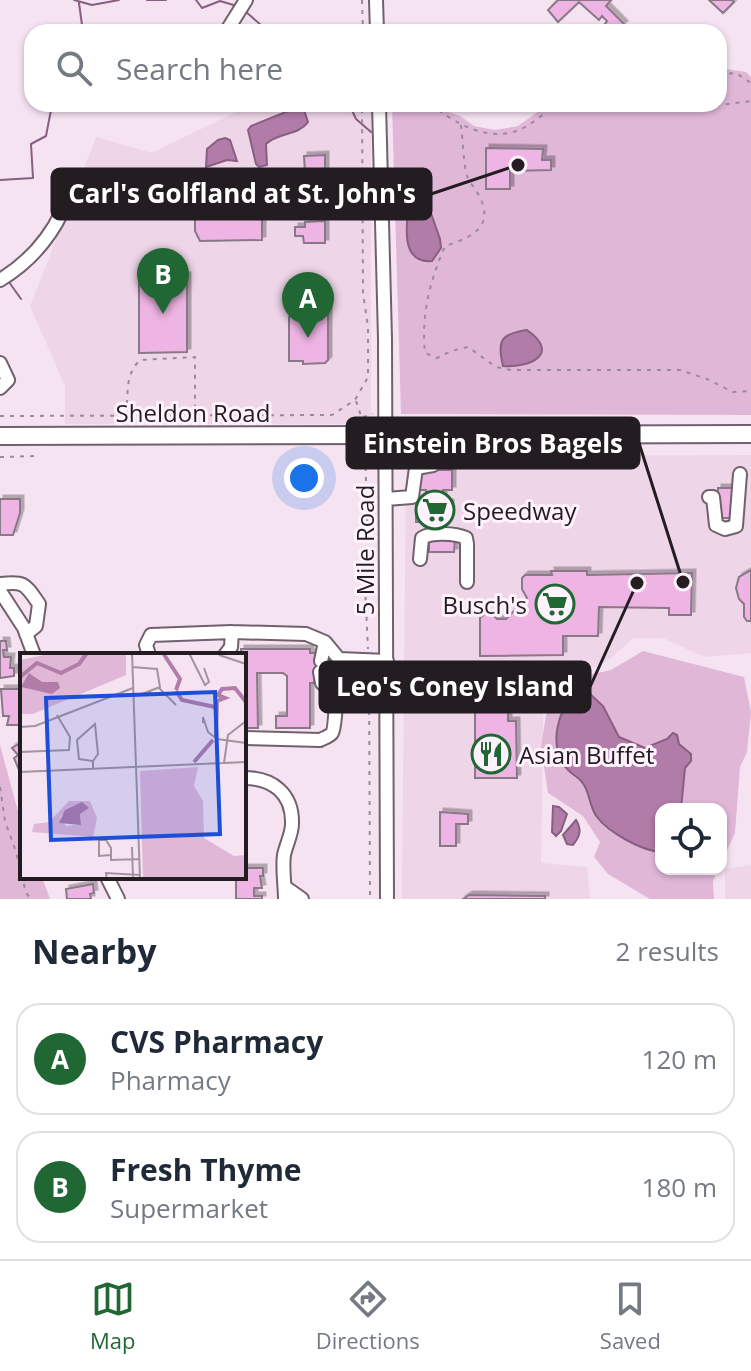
<!DOCTYPE html>
<html lang="en">
<head>
<meta charset="utf-8">
<style>
  :root { --surface:#fff; --page:#f2f2f3; --text:#1f2937; --muted:#747a83; --line:#e0e1e3; --accent:#206733 }
  body { margin:0; font-family:"Open Sans",sans-serif; background:var(--page); color:var(--text) }
  .controls { position:absolute; right:24px; bottom:24px; display:grid; overflow:hidden; border-radius:16px; box-shadow:0 2px 6px #0004 }
  .controls button { width:72px; height:72px; display:grid; place-items:center; padding:0; border:0; border-bottom:2px solid var(--line); background:var(--surface); color:var(--text); font:40px sans-serif }
  .you { position:absolute; left:304px; top:478px; width:28px; height:28px; margin:-20px; border:6px solid #fff; border-radius:50%; background:#1a73e8; box-shadow:0 0 0 12px #1a73e833 }
  .badge { display:grid; place-items:center; width:52px; height:52px; border-radius:50%; background:var(--accent); color:#fff; font-size:26px; font-weight:700 }
  .pin { position:absolute; translate:-50% -66px; filter:drop-shadow(0 2px 4px #0008) }
  .pin::after { content:''; position:absolute; top:42px; width:28px; height:24px; background:inherit; clip-path:polygon(0 0,100% 0,50% 100%) }
  .list { margin:0; padding:0; list-style:none }
  h2 { display:flex; justify-content:space-between; align-items:center; height:104px; margin:0; padding:0 32px; font-size:34px }
  h2 small { font-size:26px; font-weight:400; color:var(--muted) }
  .list li { display:grid; grid-template-columns:52px 1fr auto; gap:24px; align-items:center; box-sizing:border-box; height:112px; margin:0 16px 16px; padding:0 16px; border:2px solid var(--line); border-radius:24px }
  .list b { display:block; font-size:30px; white-space:nowrap }
  .list p { margin:0; font-size:26px; white-space:nowrap; color:var(--muted) }
  .list em { font-size:26px; font-style:normal; color:var(--muted) }
  .icon { flex:none; width:44px; height:44px; fill:none; stroke:currentColor; stroke-width:2; stroke-linecap:round; stroke-linejoin:round }
  .map { position:relative; flex:none; width:751px; height:899px; overflow:hidden }
  .search { position:absolute; background:var(--surface); box-shadow:0 2px 6px #0004; left:24px; right:24px; top:24px; height:88px; display:flex; align-items:center; gap:20px; box-sizing:border-box; padding:0 28px; border-radius:24px; color:var(--muted); font-size:30px }
  .sheet { height:360px; background:var(--surface) }
  nav { display:flex; justify-content:space-around; align-items:center; box-sizing:border-box; height:112px; border-top:2px solid var(--line); background:var(--surface); font-size:22px; color:var(--muted) }
  nav a { display:grid; justify-items:center; gap:4px }
  nav .on { color:var(--accent) }
  .map>svg:first-child { display:block }
  .built { fill:#eed5e8 }
  .green { fill:#e1b7d8 }
  .water { fill:#b27ca8; stroke:#875f80; stroke-width:2 }
  .lines { fill:none; stroke-linecap:round; stroke-linejoin:round }
  .stream { stroke:#875f80; stroke-width:2 }
  .building { fill:#eeb4e3; stroke:#897986; stroke-width:2; filter:url(#shadow) }
  .minor-casing { stroke:#71616d; stroke-width:16 }
  .major-casing { stroke:#71616d; stroke-width:20 }
  .path { stroke:#9a8c97; stroke-width:2; stroke-dasharray:4 6; stroke-linecap:butt }
  .minor { stroke:#fff; stroke-width:12 }
  .major { stroke:#fff; stroke-width:16 }
  .labels { text-anchor:middle; dominant-baseline:central; stroke-width:6; stroke-linejoin:round; paint-order:stroke }
  .street-label { font-size:24px; fill:#231c21; stroke:#fef3fc }
  .poi-label { font-size:24px; fill:#231c21; stroke:#fef3fc; text-anchor:start }
  .inset-river { fill:none; stroke:#b27ca8; stroke-width:4 }
  .inset-road { fill:none; stroke:#a2939e; stroke-width:2 }
  .view { fill:#1d4ed8; fill-opacity:0.15; stroke:#1d4ed8; stroke-width:4 }
  .inset-edge { fill:none; stroke:#231c21; stroke-width:4 }
  .leader { fill:none; stroke:#231c21; stroke-width:3 }
  .callout-dot { fill:#231c21; stroke:#fef3fc; stroke-width:3 }
  .callout { fill:#231c21; stroke:#231c21; stroke-width:3 }
  .callout-label { font-size:26px; text-anchor:middle; font-weight:bold; fill:#fff }
</style>
</head>
<body>
<div class="map">
<svg width="751" height="899" viewBox="0 0 751 899">
  <defs>
    <filter id="shadow"><feDropShadow dx="3.5" dy="-3.5" stdDeviation="0" flood-color="#0004"/></filter>
  </defs>
  <rect width="100%" height="100%" fill="#f6e3f2"/>
  <!-- built -->
  <path class="built" d="M252,104H371V416L366,422L357,424H65V386L30,306L96,137L152,153Z
    M751,455V653L704,657L663,638H634L606,662L585,671L544,672L541,863L587,867L590,899H402L406,456Z
    M751,865V899H725V869Z"/>
  <!-- green -->
  <path class="green" d="M719,68L746,72L751,77V415L401,414L392,105L441,104L443,110L460,116L474,126L495,130L518,126L549,104H719Z
    M643,651L744,677L751,712L747,752L740,767L735,833L721,863V809H681L685,768L691,761V754L679,744L677,735L673,733C658,747 637,752 620,737C608,727 608,709 595,700L563,709L556,745L575,778L582,782L597,818L652,852H661V869H718L713,881L714,899H650L608,874L594,857L600,842L583,816L548,793L541,747L551,683L611,670Z
    M0,745L22,826V877H42L50,899H0Z"/>
  <!-- water -->
  <path class="water" d="M298,107H303L308,122C298,136 278,132 266,144L267,165L259,167L256,164L248,130L251,126Z
    M225,138L230,140L237,161L227,160L206,167L207,149L218,140Z
    M414,196L423,198L427,202L440,239L441,248L432,261C398,264 407,219 410,198Z
    M527,330C561,354 530,368 503,366C497,341 500,334 527,330Z
    M577,692H588L603,706L619,737L645,748L667,739L673,733L677,735L679,744L691,754V761L685,768L681,809H661V852C642,851 608,832 597,817C589,807 590,791 582,782C577,776 569,773 564,765C549,742 558,709 577,692Z
    M553,806L559,807L567,814L561,831L556,836L552,832Z
    M576,820C582,830 580,836 573,845L567,844L563,835Z"/>
  <g class="lines">
    <!-- stream -->
    <path class="stream" d="M74,0L92,5L119,0
      M147,0H166
      M196,0L202,8L220,1L237,6
      M79,3L83,32
      M246,12L269,32
      M349,104L356,119L371,132
      M0,180L33,178L31,144L46,136L51,110L56,104
      M9,282L21,299"/>
  </g>
  <!-- building -->
  <path class="building" d="M558,0H611L606,6L624,24L616,32H599L607,21L602,16L599,20L579,2L558,22L548,10Z
    M709,0H732L734,2L723,13Z
    M486,148L543,149L542,160H551V170L510,171V189H486Z
    M325,155V172H305L304,156Z
    M195,206H262V240L200,241L195,231Z
    M325,221V243H304L303,236H295V227H305V222Z
    M139,276H187V352L139,353Z
    M294,311H328V360L325,363L303,364V361H289V317Z
    M417,470H452V490H443V506H426V490H417Z
    M718,488H733V518H718Z
    M0,499H20V513L13,535H0Z
    M416,503H450V516H428V522H416Z
    M429,538H455L454,552H429Z
    M751,570V621H747L744,617V604L739,599L736,588L739,577Z
    M551,571H587V575L692,573L691,615H669V608L599,607L598,636H563V655L480,656V618L485,614H492L497,619H506L527,598L522,589V578L525,575H552Z
    M0,641H6L7,650H3L4,657H11L10,668H14V676L0,678Z
    M241,649H310V653H315V661H331V672H314V683H310V728H276V716H287V676L283,673H257L258,728H244V655H241Z
    M475,673H494V678H508V721H516L517,778H475Z
    M1,689H22V725H7L9,716H3Z
    M22,742V777L14,758L18,755L12,748Z
    M440,812L468,814V824H456V846H440Z
    M244,868H263V876H260L262,888H254V896H262V899H236V877H244Z
    M93,884L94,893L90,894L91,899H67L66,889Z
    M469,895L545,896V899H463Z"/>
  <g class="lines">
    <defs>
      <path id="minor" d="M376,0L377,32
        M226,32L246,0
        M379,104L385,339L387,899
        M0,280C28,263 48,241 62,212
        M0,363L8,380L0,388
        M709,497H713L716,525L725,529L736,526L740,474
        M386,499L412,497L416,468L433,465L434,436
        M420,559L422,538C432,532 455,533 466,538L467,544V582
        M0,584C25,581 25,584 39,604L36,626L26,634
        M0,591L24,628L34,655
        M149,655L146,645L151,635L232,632L306,634L325,642L339,659C337,672 336,728 332,733C330,736 324,738 320,740L244,738
        M225,655L231,647L232,632
        M339,659L387,661
        M321,661L325,642
        M320,672L322,683L328,688L335,689
        M244,778C272,778 293,793 292,824C292,834 286,845 284,855C282,868 285,885 285,899
        M107,877L118,899
        M285,887L302,899"/>
      <path id="major" d="M0,436L751,434"/>
    </defs>
    <!-- minor casing -->
    <use href="#minor" class="minor-casing"/>
    <!-- major casing -->
    <use href="#major" class="major-casing"/>
    <!-- path -->
    <path class="path" d="M362,0L363,32
      M719,74L736,73L751,83
      M431,104C456,125 493,145 525,127C536,121 546,112 556,104
      M576,110H681L751,101
      M461,125C463,141 463,160 467,176C469,182 474,187 477,192C497,226 473,237 445,246C430,281 421,314 425,353L437,358L451,351L468,347L496,367L511,370H680L707,379L733,392L751,391
      M356,401L364,425
      M126,414C129,393 124,376 140,360L195,357V413
      M0,416L332,415L355,400L368,377V327L363,293L362,104
      M363,417L373,414
      M365,447L367,516L365,585L368,649
      M0,457L38,456
      M369,671L370,899
      M0,787L5,821L16,852L26,893L31,899"/>
    <!-- minor -->
    <use href="#minor" class="minor"/>
    <!-- major -->
    <use href="#major" class="major"/>
  </g>
  <!-- icons -->
  <defs>
    <symbol id="supermarket-ring" viewBox="-11 -11 22 22"><circle r="9.5" fill="#fef3fc" stroke="#206733" stroke-width="1.5"/><path d="M-6-5.5h2.5l.6 2H6L4.5 2H-2.5L-4.4-4H-6ZM-1.5 3.2a1.3 1.3 0 1 0 .1 0ZM3 3.2a1.3 1.3 0 1 0 .1 0Z" fill="#206733"/></symbol>
    <symbol id="restaurant-ring" viewBox="-11 -11 22 22"><circle r="9.5" fill="#fef3fc" stroke="#206733" stroke-width="1.5"/><path d="M-5-6h1v4h1v-4h1v4h1v-4h1v5L-1.5 .5V6h-2V.5L-5-1ZM5-6V6H3V1.5H1.5Q1.5-4 5-6Z" fill="#206733"/></symbol>
  </defs>
  <g fill-rule="evenodd">
    <use href="#supermarket-ring" x="413" y="488" width="44" height="44"/>
    <use href="#supermarket-ring" x="533" y="582" width="44" height="44"/>
    <use href="#restaurant-ring" x="469" y="732" width="44" height="44"/>
  </g>
  <g class="labels">
    <!-- street labels -->
    <g class="street-label">
      <text x="193" y="412">Sheldon Road</text>
      <text transform="translate(364 550) rotate(-90)">5 Mile Road</text>
    </g>
    <!-- poi labels -->
    <g class="poi-label">
      <text x="463" y="510">Speedway</text>
      <text x="527" y="604" text-anchor="end">Busch's</text>
      <text x="519" y="754">Asian Buffet</text>
    </g>
  </g>
  <!-- overview -->
  <g transform="translate(20 653)">
    <rect width="226" height="226" fill="#f6e3f2"/>
    <path d="M34,0H106V22L13,61H0V7ZM178,114L174,133L183,148L184,185L214,203L226,202V226H123L120,118ZM49,148H70L77,165L73,184L12,179L14,171L29,169ZM51,154L69,155L60,161L61,171L46,173L40,164Z" fill="#e1b7d8" fill-rule="evenodd"/>
    <path d="M9,20L22,29H38L40,35L32,41L1,34ZM62,149L69,155L60,161L61,172L39,170L45,157Z" fill="#b27ca8"/>
    <path class="inset-river" d="M143,0L160,26L156,37M0,24L17,10L41,20L59,11L67,0M156,38L162,47L195,54M196,84L197,48L205,45L198,42L202,36L215,35L226,49M174,109L193,87"/>
    <path class="inset-road" d="M112,0L120,226M169,0L185,32L189,29L184,15M199,2L226,11M112,14L137,16L140,34L122,41L131,39M139,35L156,52M183,70V64L188,79L197,86L226,90M0,74L15,73L113,35M0,99L49,97L50,84L37,62M204,110L208,82L226,68M73,116V108L59,106L57,87L75,71L78,101L73,108M0,119L226,109M112,194L113,226M91,202L79,203V187H86L91,195V207L119,206M87,226L86,220L120,222"/>
    <path class="view" d="M195,39L200,181L31,187L26,45Z"/>
    <rect width="226" height="226" class="inset-edge"/>
  </g>
  <!-- callouts -->
  <path class="leader" d="M518 165L431 194M683 582L639 443M637 583L590 687"/>
  <g class="callout-dot">
    <circle cx="518" cy="165" r="8"/>
    <circle cx="683" cy="582" r="8"/>
    <circle cx="637" cy="583" r="8"/>
  </g>
  <g class="callout">
    <rect x="52" y="169" width="379" height="50" rx="8"/>
    <rect x="347" y="418" width="292" height="50" rx="8"/>
    <rect x="320" y="662" width="270" height="50" rx="8"/>
  </g>
  <g class="callout-label">
    <text x="242" y="203">Carl's Golfland at St. John's</text>
    <text x="493" y="453">Einstein Bros Bagels</text>
    <text x="455" y="696">Leo's Coney Island</text>
  </g>
</svg>
<div class="controls">
<button><svg class="icon" aria-label="locate" viewBox="0 0 24 24"><circle cx="12" cy="12" r="6"/><path d="M12 2v4M12 18v4M2 12h4M18 12h4"/></svg></button>
</div>
<div class="you"></div>
<div class="pin badge" style="left:308px;top:338px">A</div>
<div class="pin badge" style="left:163px;top:314px">B</div>
<div class="search"><svg class="icon" aria-label="search" viewBox="0 0 24 24"><circle cx="10" cy="10" r="6"/><path d="M15 15l6 6"/></svg>Search here</div>
</div>
<section class="sheet">
<h2>Nearby<small>2 results</small></h2>
<ul class="list">
<li><span class="badge">A</span><div><b>CVS Pharmacy</b><p>Pharmacy</p></div><em>120 m</em></li>
<li><span class="badge">B</span><div><b>Fresh Thyme</b><p>Supermarket</p></div><em>180 m</em></li>
</ul>
</section>
<nav>
<a class="on"><svg class="icon" aria-label="map" viewBox="0 0 24 24"><path d="M3 6l6-2 6 2 6-2v14l-6 2-6-2-6 2zM9 4v14M15 6v14"/></svg>Map</a>
<a><svg class="icon" aria-label="directions" viewBox="0 0 24 24"><path d="M12 3l9 9-9 9-9-9zM9 14v-3h6M13 9l2 2-2 2"/></svg>Directions</a>
<a><svg class="icon" aria-label="saved" viewBox="0 0 24 24"><path d="M7 4h10v16l-5-4-5 4z"/></svg>Saved</a>
</nav>
</body>
</html>
